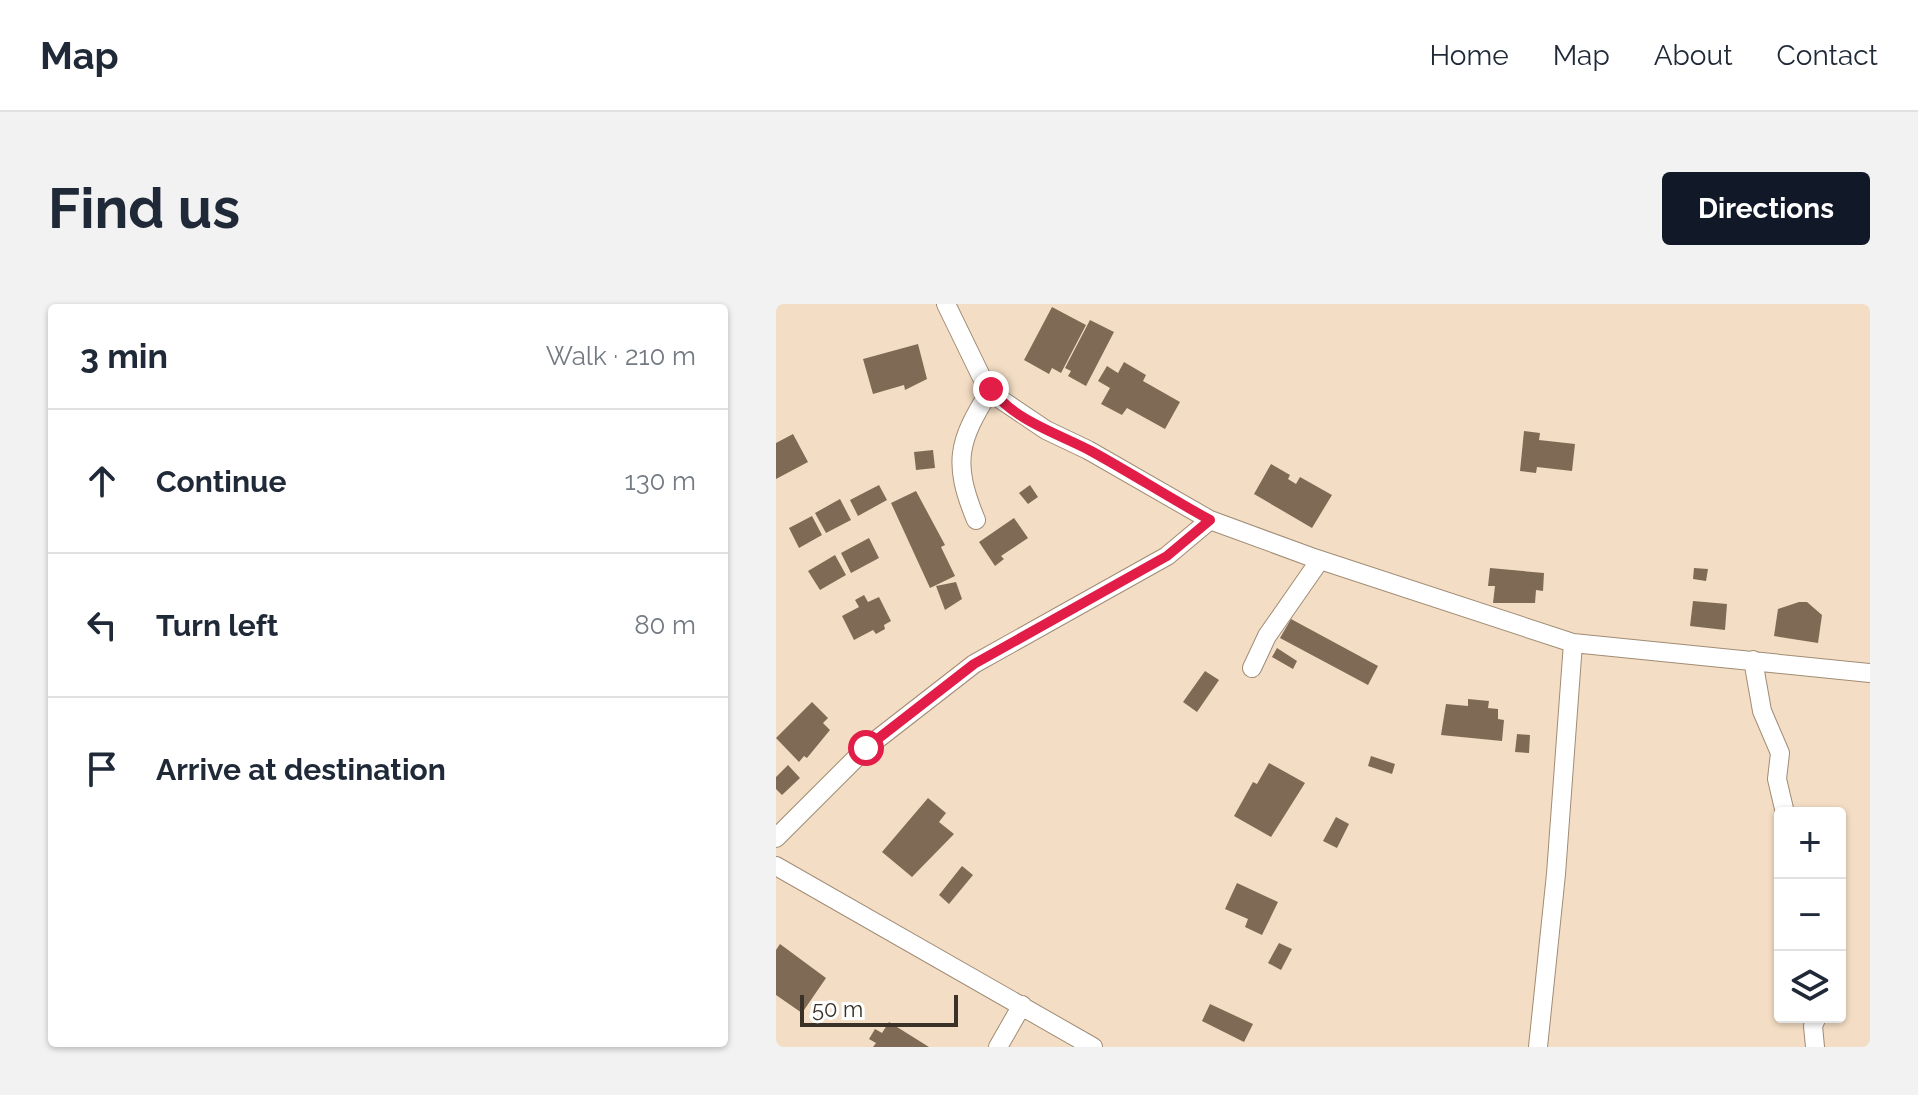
<!DOCTYPE html>
<html lang="en">
<head>
<meta charset="utf-8">
<style>
  :root { --surface:#fff; --page:#f2f2f3; --text:#1f2937; --muted:#747a83; --line:#e0e1e3; --accent:#111827 }
  body { margin:0; font-family:Raleway,sans-serif; background:var(--page); color:var(--text) }
  .controls { position:absolute; right:24px; bottom:24px; display:grid; overflow:hidden; border-radius:8px; box-shadow:0 2px 6px #0004 }
  .controls button { width:72px; height:72px; display:grid; place-items:center; padding:0; border:0; border-bottom:2px solid var(--line); background:var(--surface); color:var(--text); font:40px sans-serif }
  .scale { position:absolute; left:24px; bottom:20px; width:158px; box-sizing:border-box; padding-left:8px; border:4px solid #3a3228; border-top:0; font-size:22px; line-height:28px; white-space:nowrap; color:#3a3228; -webkit-text-stroke:6px #fff; paint-order:stroke }
  .stop { position:absolute; width:24px; height:24px; margin:-18px; border:6px solid #e11d48; border-radius:50%; background:#fff }
  .stop.end { background:#e11d48; border-color:#fff; box-shadow:0 2px 8px #0008 }
  .list { margin:0; padding:0; list-style:none }
  h2 { display:flex; justify-content:space-between; align-items:center; height:104px; margin:0; padding:0 32px; font-size:34px }
  h2 small { font-size:26px; font-weight:400; color:var(--muted) }
  .list li { display:grid; grid-template-columns:52px 1fr auto; gap:24px; align-items:center; box-sizing:border-box; height:144px; padding:0 32px; border-top:2px solid var(--line) }
  .list b { display:block; font-size:30px; white-space:nowrap }
  .list em { font-size:26px; font-style:normal; color:var(--muted) }
  .icon { flex:none; width:44px; height:44px; fill:none; stroke:currentColor; stroke-width:2; stroke-linecap:round; stroke-linejoin:round }
  .map { position:relative; flex:none; width:1094px; height:743px; overflow:hidden; border-radius:8px }
  header { display:flex; align-items:center; gap:48px; box-sizing:border-box; height:112px; padding:0 40px; background:var(--surface); border-bottom:2px solid var(--line) }
  header strong { font-size:38px }
  nav { display:flex; gap:44px; margin-inline-start:auto; font-size:28px }
  .intro { display:flex; align-items:center; justify-content:space-between; box-sizing:border-box; height:192px; padding:0 48px }
  h1 { margin:0; font-size:56px }
  .button { padding:20px 36px; border-radius:8px; background:var(--accent); color:#fff; font-size:28px; font-weight:700 }
  main { display:flex; gap:48px; padding:0 48px }
  aside { flex:1; background:var(--surface); border-radius:8px; box-shadow:0 2px 6px #0004 }
  .map>svg:first-child { display:block }
  .building { fill:#7f6b55 }
  .lines { fill:none; stroke-linecap:round; stroke-linejoin:round }
  .street-casing { stroke:#a08c75; stroke-width:20 }
  .street { stroke:#fff; stroke-width:18 }
  .route { stroke:#e11d48; stroke-width:10 }
</style>
</head>
<body>
<header>
<strong>Map</strong>
<nav><a>Home</a><a>Map</a><a>About</a><a>Contact</a></nav>
</header>
<div class="intro"><h1>Find us</h1><a class="button">Directions</a></div>
<main>
<aside>
<h2>3 min<small>Walk · 210 m</small></h2>
<ul class="list">
<li><svg class="icon" aria-label="ahead" viewBox="0 0 24 24"><path d="M12 20V5M6 11l6-6 6 6"/></svg><div><b>Continue</b></div><em>130 m</em></li>
<li><svg class="icon" aria-label="left" viewBox="0 0 24 24"><path d="M17 20v-9H6M10 6l-5 5 5 5"/></svg><div><b>Turn left</b></div><em>80 m</em></li>
<li><svg class="icon" aria-label="arrive" viewBox="0 0 24 24"><path d="M6 21V4h12l-3 4 3 4H6"/></svg><div><b>Arrive at destination</b></div></li>
</ul>
</aside>
<div class="map">
<svg width="1094" height="743" viewBox="0 0 1094 743">
  <rect width="100%" height="100%" fill="#f3ddc4"/>
  <!-- building -->
  <path class="building" d="M276,3L310,21L285,69L276,64L273,70L248,56Z
    M314,16L338,28L310,82L292,72L295,67L289,64Z
    M142,40L151,75L129,86L128,81L97,90L87,55Z
    M348,58L370,71L367,77L404,98L389,125L351,104L346,111L325,100L334,84L322,77L331,62L342,69Z
    M748,127L764,129L763,136L799,140L796,167L761,163L760,169L744,167Z
    M17,130L32,158L0,175V139Z
    M157,146L159,164L140,166L138,148Z
    M495,160L514,171L512,175L520,180L524,173L556,191L536,224L478,190Z
    M103,181L111,196L82,212L74,196Z
    M254,181L262,193L252,200L243,189Z
    M140,187L169,241L165,243L179,272L154,284L115,199Z
    M64,195L75,216L50,229L39,209Z
    M36,212L46,231L23,244L13,224Z
    M238,214L252,234L225,252L228,255L219,262L203,238Z
    M93,234L103,254L75,269L65,249Z
    M59,251L70,271L44,286L32,267Z
    M714,264L768,269L767,287L760,286L759,299H717L719,282H712Z
    M918,264L932,265L930,277L917,275Z
    M180,278L186,295L169,306L160,282Z
    M88,291L92,298L103,293L115,317L108,321L109,325L100,330L97,326L78,336L66,312L83,303L79,296Z
    M917,297L951,300L949,326L914,322Z
    M1023,298H1031L1046,311L1042,339L998,332L1002,305Z
    M515,315L602,362L592,381L504,334Z
    M501,344L521,357L517,365L496,353Z
    M429,367L443,376L421,408L407,398Z
    M692,395L713,397L712,404L722,405V415L728,416L726,437L665,431L670,400L692,402Z
    M36,398L52,414L47,419L54,426L31,454L28,452L23,458L0,434Z
    M741,430L754,431L753,449L739,448Z
    M595,452L619,460L616,470L592,462Z
    M493,459L529,479L495,533L458,512L477,478L481,480Z
    M12,461L24,474L6,491L0,485V473Z
    M152,494L170,509L163,518L178,530L136,573L106,548Z
    M560,513L573,520L561,544L547,537Z
    M186,562L197,571L173,600L163,591Z
    M461,579L502,598L486,631L469,623L472,615L449,605Z
    M503,639L516,645L505,666L492,659Z
    M4,640L50,674L26,709L0,691V646Z
    M434,700L477,720L468,738L426,717Z
    M113,718L153,743H97L100,739L93,735L99,725L106,729Z"/>
  <g class="lines">
    <defs>
      <path id="street" d="M170,0L205,72L221,93L270,126L312,146L434,216L535,253L797,339L1094,369
        M200,216C176,158 182,137 215,85
        M977,356L986,407L1004,449L1001,475L1009,509
        M476,364L491,332L544,256
        M0,534L90,444L198,360L391,252L434,216
        M0,562L317,743
        M222,743L246,701
        M762,743L780,570L797,339
        M1039,743L1037,722L1041,713"/>
    </defs>
    <!-- street casing -->
    <use href="#street" class="street-casing"/>
    <!-- street -->
    <use href="#street" class="street"/>
  </g>
  <g class="lines">
    <!-- route -->
    <path class="route" d="M90,444L198,360L391,252L434,216C394,194 355,169 315,147C281,129 239,117 215,85"/>
  </g>
</svg>
<div class="controls">
<button>+</button>
<button>−</button>
<button><svg class="icon" aria-label="layers" viewBox="0 0 24 24"><path d="M12 4l9 5-9 5-9-5zM3 14l9 5 9-5"/></svg></button>
</div>
<div class="scale">50 m</div>
<div class="stop" style="left:90px;top:444px"></div>
<div class="stop end" style="left:215px;top:85px"></div>
</div>
</main>
</body>
</html>
